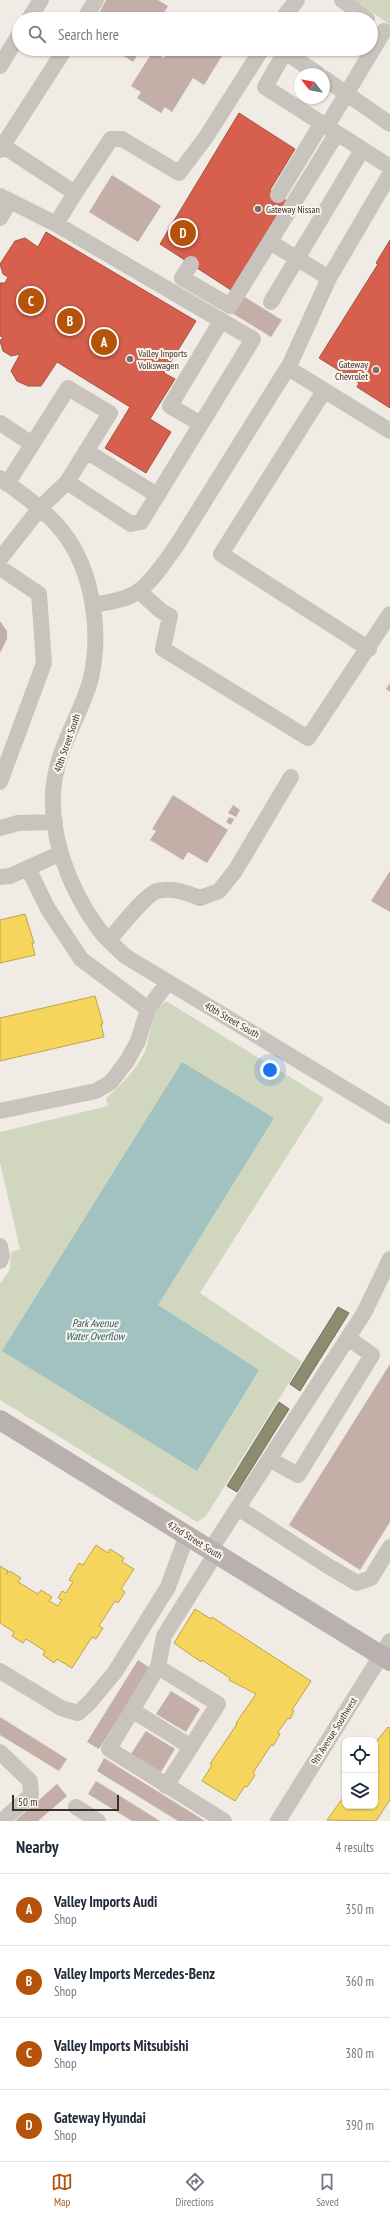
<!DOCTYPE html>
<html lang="en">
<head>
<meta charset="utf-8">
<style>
  :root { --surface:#fff; --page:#f6f6f7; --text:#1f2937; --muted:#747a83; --line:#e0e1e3; --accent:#b45309 }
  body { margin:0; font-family:"PT Sans Narrow",sans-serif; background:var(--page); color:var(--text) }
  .controls { position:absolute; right:12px; bottom:12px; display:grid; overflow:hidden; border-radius:8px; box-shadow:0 1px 3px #0004 }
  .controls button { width:36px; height:36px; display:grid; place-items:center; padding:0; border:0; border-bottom:1px solid var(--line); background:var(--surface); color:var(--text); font:20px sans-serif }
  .compass { position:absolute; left:294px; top:68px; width:36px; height:36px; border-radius:50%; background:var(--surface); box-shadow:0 1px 3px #0004; rotate:301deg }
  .scale { position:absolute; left:12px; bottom:10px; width:107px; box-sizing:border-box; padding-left:4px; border:2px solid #3b302b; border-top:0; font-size:11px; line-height:14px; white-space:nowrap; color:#3b302b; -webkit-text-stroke:3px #fbf5ee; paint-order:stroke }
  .you { position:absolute; left:270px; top:1070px; width:14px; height:14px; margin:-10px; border:3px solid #fff; border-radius:50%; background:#1a73e8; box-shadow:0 0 0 6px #1a73e833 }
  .badge { display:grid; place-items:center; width:26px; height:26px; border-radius:50%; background:var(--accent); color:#fff; font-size:13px; font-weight:700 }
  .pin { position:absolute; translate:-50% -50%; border:2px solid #fff; box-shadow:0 1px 4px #0006 }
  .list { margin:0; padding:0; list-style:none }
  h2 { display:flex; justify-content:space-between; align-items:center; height:52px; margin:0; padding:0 16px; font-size:17px }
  h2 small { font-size:13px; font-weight:400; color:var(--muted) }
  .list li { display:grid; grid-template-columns:26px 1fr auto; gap:12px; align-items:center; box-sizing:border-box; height:72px; padding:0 16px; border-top:1px solid var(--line) }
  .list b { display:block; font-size:15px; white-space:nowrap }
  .list p { margin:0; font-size:13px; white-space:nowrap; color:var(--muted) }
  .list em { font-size:13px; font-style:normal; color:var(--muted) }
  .icon { flex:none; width:22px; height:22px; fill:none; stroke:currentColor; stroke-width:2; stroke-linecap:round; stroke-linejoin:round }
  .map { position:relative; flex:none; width:390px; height:1821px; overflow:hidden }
  .search { position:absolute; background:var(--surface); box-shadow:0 1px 3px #0004; left:12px; right:12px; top:12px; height:44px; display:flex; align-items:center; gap:10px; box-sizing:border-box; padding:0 14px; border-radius:22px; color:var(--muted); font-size:15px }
  .sheet { height:340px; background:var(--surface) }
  nav { display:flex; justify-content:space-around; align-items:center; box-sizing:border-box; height:56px; border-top:1px solid var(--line); background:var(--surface); font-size:11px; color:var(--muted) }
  nav a { display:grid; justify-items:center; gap:2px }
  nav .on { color:var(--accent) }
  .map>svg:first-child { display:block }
  .green { fill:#d1d6bf }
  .water { fill:#a1c2c1 }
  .homes { fill:#f6d55c; stroke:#bea44d }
  .shops { fill:#d6604d; stroke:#a85243 }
  .industry { fill:#8c8c6e; stroke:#74705a }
  .building { fill:#c3afa7 }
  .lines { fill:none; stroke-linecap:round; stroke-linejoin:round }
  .minor { stroke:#c9c3be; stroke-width:16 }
  .major { stroke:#b8b1ad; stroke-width:20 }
  .poi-dot { fill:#7a716c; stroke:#fbf5ee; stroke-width:1.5 }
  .labels { text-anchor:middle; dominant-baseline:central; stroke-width:4; stroke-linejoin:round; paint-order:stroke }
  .poi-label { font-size:10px; fill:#3b302b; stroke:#fbf5ee; text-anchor:start }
  .street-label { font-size:10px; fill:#3b302b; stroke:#fbf5ee }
  .water-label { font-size:11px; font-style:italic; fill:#1f5a5e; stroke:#fbf5ee }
</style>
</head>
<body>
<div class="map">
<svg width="390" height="1821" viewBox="0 0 390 1821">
  <rect width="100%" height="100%" fill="#f0ebe5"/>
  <!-- green -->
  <path class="green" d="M355,0H390V25Z
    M166,1001L324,1098L200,1293L302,1362L206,1516L197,1522L0,1400V1284L10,1269L11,1252L20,1249L0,1162V1132L108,1106L106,1098C121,1086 142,1064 147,1045C152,1028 151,1012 166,1001Z"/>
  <!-- water -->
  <path class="water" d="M182,1062L274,1118L158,1305L259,1370L197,1471L2,1351Z"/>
  <!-- homes -->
  <path class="homes" d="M25,914L34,943H32L35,955L0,963V920Z
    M95,996L103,1024H101L104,1037L0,1061V1018Z
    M96,1545L108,1553L110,1549L124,1558L122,1562L134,1569L121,1589L125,1592L118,1603L115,1601L99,1626L103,1628L96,1639L92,1637L72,1668L57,1659L54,1663L43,1655L45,1651L26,1639L23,1643L12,1636L14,1632L0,1623V1566L8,1571L6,1574L10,1571L21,1578L18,1582L38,1594L41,1590L52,1597L49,1601L58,1606L62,1600L58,1598L62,1591L66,1593L73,1582L69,1580L79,1563L83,1565Z
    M195,1609L211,1619L212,1617L311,1681L292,1710L294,1711L290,1719L288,1718L278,1732L280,1734L273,1746L271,1745L253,1773L255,1775L247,1787L245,1786L235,1801L202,1781L212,1765L210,1764L237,1724L236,1723L256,1694L229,1680L230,1678L202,1660L201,1662L174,1643Z
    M388,1727L390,1728V1802L389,1801L376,1821L327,1820L345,1795V1806H375V1747L377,1744L375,1743Z"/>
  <!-- shops -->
  <path class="shops" d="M239,113L295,149L270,190L287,201L234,292L160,244Z
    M46,232L196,321L164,373L175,379L150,419L171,432L146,473L105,448L130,407L57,362L41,386H28L17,381L11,371L20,354L11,356L3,351L0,341L3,337L0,336V283H5L8,277L3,274L0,264L15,241L25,238L38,247Z
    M390,240V408L357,387L359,383L319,358L378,264L376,263Z"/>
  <!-- industry -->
  <path class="industry" d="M338,1307L349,1313L300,1391L290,1384Z
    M279,1402L289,1409L237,1492L227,1486Z"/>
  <!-- building -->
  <path class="building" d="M106,0H158L168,6L160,19H96Z
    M113,49H141L133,62Z
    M170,49H211L222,56L204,85L193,78L172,112L165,107L161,113L137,98L141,92L131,86L153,51L164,58Z
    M112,175L161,206L138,242L89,212Z
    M243,296L282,320L271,337L232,313Z
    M0,621L7,631V639L0,653Z
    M390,683V692L386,689Z
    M173,795L228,830L207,863L188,852L183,860L150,840L156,831L152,829Z
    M233,805L240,810L236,817L228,813Z
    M229,817L234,819L231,825L226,822Z
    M390,871V912L371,901Z
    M390,1364V1522L360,1570L289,1525Z
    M138,1660L150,1668L99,1749L87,1742Z
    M171,1691L200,1709L186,1732L156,1714Z
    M0,1717L67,1759L59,1771L0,1735Z
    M146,1731L175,1749L161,1772L131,1754Z
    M104,1758L205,1821H178L97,1771Z
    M96,1781L160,1821H132L88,1794Z
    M57,1784L67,1796L38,1821H15Z"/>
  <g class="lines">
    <!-- minor -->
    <path class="minor" d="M342,0L367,19
      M29,19L41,0
      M84,19L96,0
      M282,19L297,0
      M0,66L19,35
      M318,74L285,52L265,87L390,167
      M324,78L390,124
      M327,126L384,31
      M0,144L75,193L111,139H122L179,173L206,137L262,49
      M0,150L65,49
      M278,195L322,123
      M0,196L56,224L253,339L141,522L131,524L67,482L40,508L0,559
      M0,218L10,201
      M56,224L75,193
      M270,242L329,278
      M191,264L182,278L230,306L337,133
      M271,302L362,150
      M288,368L390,431
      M324,391L221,554L369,649
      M0,423L32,444
      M201,424L170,406L221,321
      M86,451L157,495
      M0,478C19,492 40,506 56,524C92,562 102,628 91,678C83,709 64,737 57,768C43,822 67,885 98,928C105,938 116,947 125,956L390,1116
      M7,484L68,388L110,413L67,482
      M0,568L39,594L44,663L0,782
      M139,591L161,611L170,616L163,649L308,738L390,614
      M93,605C108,602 128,600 140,590C155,578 166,560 177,545L290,364L329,278L390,174
      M0,828L18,823L55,822
      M28,868L48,909L81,959L148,1009
      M0,877L10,876L61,853
      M109,940C118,930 146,894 157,891C172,887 187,893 200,898L219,891L235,871L291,777
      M0,1111L96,1091L111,1082L127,1061L138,1041L148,1009L168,982
      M0,1246L2,1256L0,1261
      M269,1459L298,1475L372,1355L348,1338
      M238,1508L328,1566L357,1583L371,1578L390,1547
      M211,1549L364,1313L390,1259
      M216,1553L164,1636L158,1667L109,1749L224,1821
      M158,1667L218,1704L166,1786
      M0,1671L61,1708L78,1713L90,1702L115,1672L168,1587L187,1535
      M132,1710L191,1747
      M0,1752L30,1781L31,1795L2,1821
      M76,1807L98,1821
      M278,1821L390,1641"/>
    <!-- major -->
    <path class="major" d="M0,1420L390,1661"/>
  </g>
  <!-- markers -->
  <g class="poi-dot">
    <circle cx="258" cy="209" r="4"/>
    <circle cx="130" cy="359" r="4"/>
    <circle cx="376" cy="370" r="4"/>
  </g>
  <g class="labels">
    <!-- poi labels -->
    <g class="poi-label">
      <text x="266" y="209">Gateway Nissan</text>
      <text x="138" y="353">Valley Imports<tspan x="138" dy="12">Volkswagen</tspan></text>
      <text x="368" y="364" text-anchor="end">Gateway<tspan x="368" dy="12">Chevrolet</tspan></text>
    </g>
    <!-- street labels -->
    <g class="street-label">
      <text transform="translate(67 743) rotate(-71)">40th Street South</text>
      <text transform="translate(232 1020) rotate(30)">40th Street South</text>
      <text transform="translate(195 1540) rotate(32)">42nd Street South</text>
      <text transform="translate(334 1731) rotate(-58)">9th Avenue Southwest</text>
    </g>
    <!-- water labels -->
    <g class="water-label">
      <text x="95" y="1323">Park Avenue<tspan x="95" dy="13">Water Overflow</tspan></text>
    </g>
  </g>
</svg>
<div class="controls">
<button><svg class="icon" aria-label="locate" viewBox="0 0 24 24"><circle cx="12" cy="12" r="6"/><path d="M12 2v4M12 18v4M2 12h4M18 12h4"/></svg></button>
<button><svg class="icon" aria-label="layers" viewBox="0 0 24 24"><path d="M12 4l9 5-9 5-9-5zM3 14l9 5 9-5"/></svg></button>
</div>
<svg class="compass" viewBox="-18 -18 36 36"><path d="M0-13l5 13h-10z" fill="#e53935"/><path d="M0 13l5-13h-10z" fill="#747a83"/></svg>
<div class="scale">50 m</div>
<div class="you"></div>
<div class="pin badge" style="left:104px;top:342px">A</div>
<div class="pin badge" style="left:70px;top:321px">B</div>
<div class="pin badge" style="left:31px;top:301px">C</div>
<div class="pin badge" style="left:183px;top:233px">D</div>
<div class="search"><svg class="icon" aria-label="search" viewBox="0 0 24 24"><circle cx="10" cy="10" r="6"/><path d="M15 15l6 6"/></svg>Search here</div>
</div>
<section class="sheet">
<h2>Nearby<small>4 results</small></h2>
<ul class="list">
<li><span class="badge">A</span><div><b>Valley Imports Audi</b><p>Shop</p></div><em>350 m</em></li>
<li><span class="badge">B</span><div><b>Valley Imports Mercedes-Benz</b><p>Shop</p></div><em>360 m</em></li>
<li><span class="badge">C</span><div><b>Valley Imports Mitsubishi</b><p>Shop</p></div><em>380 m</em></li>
<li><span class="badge">D</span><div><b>Gateway Hyundai</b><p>Shop</p></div><em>390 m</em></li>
</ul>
</section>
<nav>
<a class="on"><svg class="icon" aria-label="map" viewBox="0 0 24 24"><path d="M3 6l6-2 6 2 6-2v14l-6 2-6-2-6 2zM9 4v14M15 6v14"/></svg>Map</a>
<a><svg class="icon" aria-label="directions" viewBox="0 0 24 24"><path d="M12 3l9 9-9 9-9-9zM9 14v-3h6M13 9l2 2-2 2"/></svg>Directions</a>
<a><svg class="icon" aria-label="saved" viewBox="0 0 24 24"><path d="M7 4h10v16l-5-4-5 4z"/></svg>Saved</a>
</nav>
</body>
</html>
